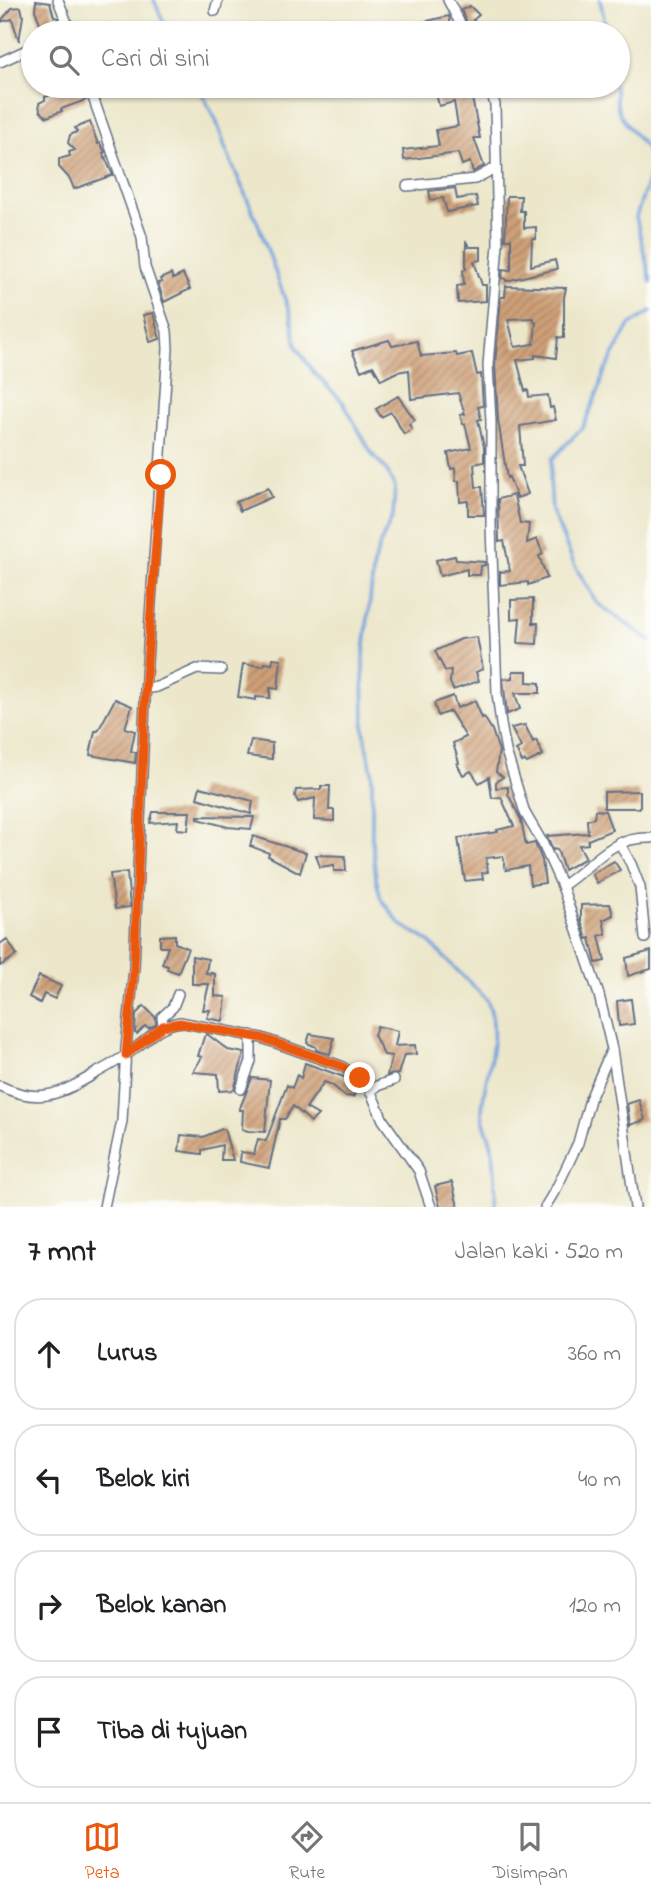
<!DOCTYPE html>
<html lang="id">
<head>
<meta charset="utf-8">
<style>
  :root { --surface:#fff; --page:#f2f2f2; --text:#202124; --muted:#757577; --line:#e0e0e0; --accent:#ea580c }
  body { margin:0; font-family:"Indie Flower",sans-serif; background:var(--page); color:var(--text) }
  .stop { position:absolute; width:21px; height:21px; margin:-16px; border:5px solid #ea580c; border-radius:50%; background:#fff }
  .stop.end { background:#ea580c; border-color:#fff; box-shadow:0 2px 7px #0008 }
  .list { margin:0; padding:0; list-style:none }
  h2 { display:flex; justify-content:space-between; align-items:center; height:91px; margin:0; padding:0 28px; font-size:30px }
  h2 small { font-size:23px; font-weight:400; color:var(--muted) }
  .list li { display:grid; grid-template-columns:46px 1fr auto; gap:21px; align-items:center; box-sizing:border-box; height:112px; margin:0 14px 14px; padding:0 14px; border:2px solid var(--line); border-radius:28px }
  .list b { display:block; font-size:26px; white-space:nowrap }
  .list em { font-size:23px; font-style:normal; color:var(--muted) }
  .icon { flex:none; width:38px; height:38px; fill:none; stroke:currentColor; stroke-width:2; stroke-linecap:round; stroke-linejoin:round }
  .map { position:relative; flex:none; width:651px; height:1207px; overflow:hidden }
  .search { position:absolute; background:var(--surface); box-shadow:0 2px 5px #0004; left:21px; right:21px; top:21px; height:77px; display:flex; align-items:center; gap:18px; box-sizing:border-box; padding:0 24px; border-radius:38px; color:var(--muted); font-size:26px }
  .sheet { height:595px; background:var(--surface) }
  nav { display:flex; justify-content:space-around; align-items:center; box-sizing:border-box; height:98px; border-top:2px solid var(--line); background:var(--surface); font-size:19px; color:var(--muted) }
  nav a { display:grid; justify-items:center; gap:4px }
  nav .on { color:var(--accent) }
  .map>svg:first-child { display:block }
  .lines { fill:none; stroke-linecap:round; stroke-linejoin:round }
  .stream { stroke:#72a1db; stroke-width:3.5 }
  .building { fill:url(#building-hatch); fill-rule:evenodd }
  .street-casing { stroke:#646f84; stroke-width:12 }
  .street { stroke:#fff; stroke-width:9 }
  .route { stroke:#ea580c; stroke-width:9 }
</style>
</head>
<body>
<div class="map">
<svg width="651" height="1207" viewBox="0 0 651 1207">
  <defs>
    <pattern id="building-hatch" width="6" height="6" patternUnits="userSpaceOnUse" patternTransform="scale(1.75)"><rect width="6" height="6" fill="#cfa078"/><path d="M-1 1l2-2M0 6l6-6M5 7l2-2" fill="none" stroke="#a78366"/></pattern>
  </defs>
  <rect width="100%" height="100%" fill="#fdfcf7"/>
  <filter id="ink" filterUnits="userSpaceOnUse"><feTurbulence type="fractalNoise" baseFrequency=".0143" numOctaves="2"/><feDisplacementMap in="SourceGraphic" scale="14" xChannelSelector="R" yChannelSelector="G"/><feConvolveMatrix kernelMatrix="1 2 1 2 8 2 1 2 1" color-interpolation-filters="sRGB"/></filter>
  <filter id="wash" filterUnits="userSpaceOnUse"><feTurbulence type="fractalNoise" baseFrequency=".00686" numOctaves="4" result="noise"/><feDisplacementMap in="SourceGraphic" scale="28" xChannelSelector="R" yChannelSelector="G"/><feGaussianBlur stdDeviation="1.57" result="paint"/><feColorMatrix in="noise" values="0 0 0 0 0 0 0 0 0 0 0 0 0 0 0 0 0 1.4 0 .05"/><feComposite in="paint" operator="in"/></filter>
  <g filter="url(#wash)">
    <rect width="100%" height="100%" fill="#ece7cb"/>
    <g class="lines">
      <!-- stream -->
      <path class="stream" d="M154,0L168,33
        M600,0L607,33
        M198,86L216,120L226,150L259,226L291,316L296,346L314,373L343,402L372,454L386,469L395,487L393,516L380,544L374,563L363,662L364,731L372,772V839L376,879L381,899L400,924L428,941L487,1000C503,1037 484,1074 482,1111C482,1125 490,1134 492,1147C495,1166 496,1188 495,1207
        M615,86C616,93 616,102 618,109C622,123 642,141 651,155
        M651,172L636,217L651,282
        M651,311L630,325L604,373L600,387L583,427L552,459L550,479L552,511L575,566L597,603L651,641"/>
    </g>
    <g id="blocks">
      <!-- building -->
      <path class="building" d="M36,1L50,3L54,17L58,18L60,23L43,31L35,10Z
        M470,6L479,15L473,20L484,33H472L461,10Z
        M21,7L23,16L19,41L12,19L0,22L12,8Z
        M449,16L452,33H403L402,29L420,26L419,23Z
        M58,86H72L75,93L83,90L86,100L61,109L62,111L47,117L40,111L39,103L45,100V97L60,91Z
        M473,86L475,98H472L480,138H474L484,166L473,172L470,162L462,165L458,153L404,160L403,150L439,146L436,130L458,126L454,102L439,106L436,93Z
        M90,122L98,144L100,143L105,152L103,153L113,175L74,189L70,179L59,167V159L70,156L69,152L75,150L68,143L70,135L77,132L75,128Z
        M455,188L457,199L476,196L478,206L447,212L443,198L431,200L429,191Z
        M507,196H521L520,211H524V228L536,227V239H532L531,266L555,260L557,269L506,281V279L502,278L503,269L511,270V239H505Z
        M466,241L469,247H481V260L474,261L482,285H486V301L458,303L457,286L464,285L463,270L466,269Z
        M171,274L173,279L183,274L190,289L164,302L158,283L162,282L160,279Z
        M506,286L566,288L564,297V338L558,337L556,358L535,355V358L517,360L525,391L528,390L529,397L548,395L550,408L553,407L556,420L520,426L523,466H518L528,494L517,498L509,477L507,478L498,420L495,364L501,297H505ZM534,318V322H536L534,344L515,347L508,319Z
        M153,313L160,339L150,342L143,315Z
        M389,340L392,346L417,341L421,356L456,353L457,356L472,353L477,375L481,374L483,406L478,407L481,419L478,420L484,447V462L474,464L476,487H482L484,515H468V501L460,502L459,481H456L455,468L451,469L448,453L471,448L465,424H463L460,415L465,414L458,393L411,399L409,370L397,372L381,380L373,366L361,371L352,351Z
        M398,396L415,420L409,424L412,429L404,434L391,412L381,417L376,409Z
        M268,488L272,497L240,511L236,502Z
        M514,495L520,523L529,524L527,543L537,539L543,554L539,556L547,578L528,585V582L500,585V572L510,571L504,541L499,542V541L498,499Z
        M455,556L456,560L485,562V565L481,566L480,575H467V569L440,576L436,560Z
        M533,599V623H538L537,644L518,643L520,618L511,619V600Z
        M477,637L483,669L476,672L479,681L453,690L450,682L451,670L445,671L435,651L461,639Z
        M273,658L281,659L278,689L270,688V698L256,697V700L238,697L243,664L264,666L265,663L272,664Z
        M513,671H527V682L540,683V693H515L520,709L507,714L503,679L513,678Z
        M453,696L457,708L475,701L482,718L484,717L492,730L499,751L496,772L503,777L496,782V788L508,787V794L521,820L526,845L535,843L542,860L545,883L530,885L528,866L506,870L503,856L486,858L488,872L482,873L483,879L465,881L458,838L498,832L497,830L514,826L501,797L492,798L489,777L479,783L471,771L463,775L457,764L459,763L453,743L466,737L450,711L438,716L434,703Z
        M115,699L132,706L125,728L135,731L131,751L136,753L135,763L90,755L95,731H98Z
        M525,725L533,742L536,740L543,755L527,763L525,761L522,762L516,750L521,747L511,728Z
        M251,740L272,743V759L247,756Z
        M321,786H330L329,810H334V821L314,820L315,798L298,802L295,796L296,790L321,789Z
        M200,787L253,801L251,814L197,798Z
        M640,791V808H604V792Z
        M595,810L605,811L612,830L588,840V844L579,845L586,858L564,870L557,849L553,850L547,836L588,833L587,820L594,818Z
        M153,812H190L188,830L177,829L178,821L150,823Z
        M198,816L254,817L251,829L228,827L198,819Z
        M253,836L306,853L300,873L268,856L269,853L250,846Z
        M316,855L345,856L346,871H334V865L320,867Z
        M614,861L620,870L597,883L592,874Z
        M127,872L130,907L115,909L110,874Z
        M610,904L613,915L603,920L606,934L599,936L605,961L596,963L590,938L587,939L581,920V905Z
        M175,935V943L188,948L178,973L167,969L168,966L162,964L168,947H161L160,945V936Z
        M7,939L17,955L0,966V944Z
        M651,951V969L628,976L626,958Z
        M192,956L208,959L206,973H210V976L211,973L215,974V996L226,997L223,1021L207,1018L210,1010H203L209,984H192Z
        M39,976L61,986L55,999L44,994L40,1003L29,997Z
        M631,999L634,1024L619,1026L617,1001Z
        M144,1006L155,1017L156,1024L149,1028L145,1026L137,1034L135,1033L136,1014Z
        M377,1026L398,1031L395,1046L415,1045L416,1054L404,1055L398,1074L387,1075L392,1056L384,1055L374,1035Z
        M207,1034L228,1050L244,1053L234,1090L219,1091L218,1074L193,1072L202,1057L198,1056L204,1037Z
        M310,1034L334,1038L330,1054L316,1050V1047L307,1043Z
        M305,1063L344,1077L358,1088L353,1097L345,1096L332,1085L324,1082L306,1108L318,1115L311,1122L293,1106L285,1119H280L269,1168L240,1162L241,1152L254,1154L258,1139L266,1141L287,1085L292,1088L297,1075L301,1078Z
        M252,1078L270,1080L265,1132L248,1131L242,1129L243,1110H239Z
        M639,1100L645,1120L630,1125L627,1104Z
        M222,1129H224L233,1160H221L222,1145L202,1150V1154L179,1151L181,1135L203,1137Z
        M452,1182L458,1207H440L435,1186Z"/>
    </g>
  </g>
  <g filter="url(#ink)">
    <use href="#blocks" fill-opacity="0" stroke="#646f84" stroke-width="2"/>
    <g class="lines">
      <defs>
        <path id="street" d="M58,0L71,33
          M448,0L465,33
          M215,11L218,0
          M0,62L33,47
          M89,86L142,237L145,267L167,331L168,349L146,677L134,968L126,1048L122,1121L104,1207
          M490,86L495,105L498,244L488,365L491,422V526L497,693L501,724L506,751L525,813L542,842L562,886L599,995L612,1049L635,1207
          M407,186L475,179L495,168
          M145,689L157,687L197,669L221,670
          M619,842L631,864L640,887L645,938
          M562,886C594,865 610,836 651,838
          M163,1026L162,1017L173,1007L178,994
          M0,1086C40,1105 61,1094 96,1073C111,1065 125,1057 138,1046C152,1035 161,1025 180,1022L262,1038L341,1066L360,1078L369,1088L383,1120L419,1171L431,1207
          M241,1089L251,1061V1035
          M370,1092L377,1086L394,1080
          M545,1207L557,1187L578,1143L590,1099L611,1051"/>
      </defs>
      <!-- street casing -->
      <use href="#street" class="street-casing"/>
      <!-- street -->
      <use href="#street" class="street"/>
    </g>
  </g>
  <g class="lines" filter="url(#ink)">
    <!-- route -->
    <path class="route" d="M161,475L146,677L134,968L126,1055L163,1026L180,1023L262,1038L341,1066L360,1078"/>
  </g>
</svg>
<div class="stop" style="left:161px;top:475px"></div>
<div class="stop end" style="left:360px;top:1078px"></div>
<div class="search"><svg class="icon" aria-label="search" viewBox="0 0 24 24"><circle cx="10" cy="10" r="6"/><path d="M15 15l6 6"/></svg>Cari di sini</div>
</div>
<section class="sheet">
<h2>7 mnt<small>Jalan kaki · 520 m</small></h2>
<ul class="list">
<li><svg class="icon" aria-label="ahead" viewBox="0 0 24 24"><path d="M12 20V5M6 11l6-6 6 6"/></svg><div><b>Lurus</b></div><em>360 m</em></li>
<li><svg class="icon" aria-label="left" viewBox="0 0 24 24"><path d="M17 20v-9H6M10 6l-5 5 5 5"/></svg><div><b>Belok kiri</b></div><em>40 m</em></li>
<li><svg class="icon" aria-label="right" viewBox="0 0 24 24"><path d="M7 20v-9h11M14 6l5 5-5 5"/></svg><div><b>Belok kanan</b></div><em>120 m</em></li>
<li><svg class="icon" aria-label="arrive" viewBox="0 0 24 24"><path d="M6 21V4h12l-3 4 3 4H6"/></svg><div><b>Tiba di tujuan</b></div></li>
</ul>
</section>
<nav>
<a class="on"><svg class="icon" aria-label="map" viewBox="0 0 24 24"><path d="M3 6l6-2 6 2 6-2v14l-6 2-6-2-6 2zM9 4v14M15 6v14"/></svg>Peta</a>
<a><svg class="icon" aria-label="directions" viewBox="0 0 24 24"><path d="M12 3l9 9-9 9-9-9zM9 14v-3h6M13 9l2 2-2 2"/></svg>Rute</a>
<a><svg class="icon" aria-label="saved" viewBox="0 0 24 24"><path d="M7 4h10v16l-5-4-5 4z"/></svg>Disimpan</a>
</nav>
</body>
</html>
